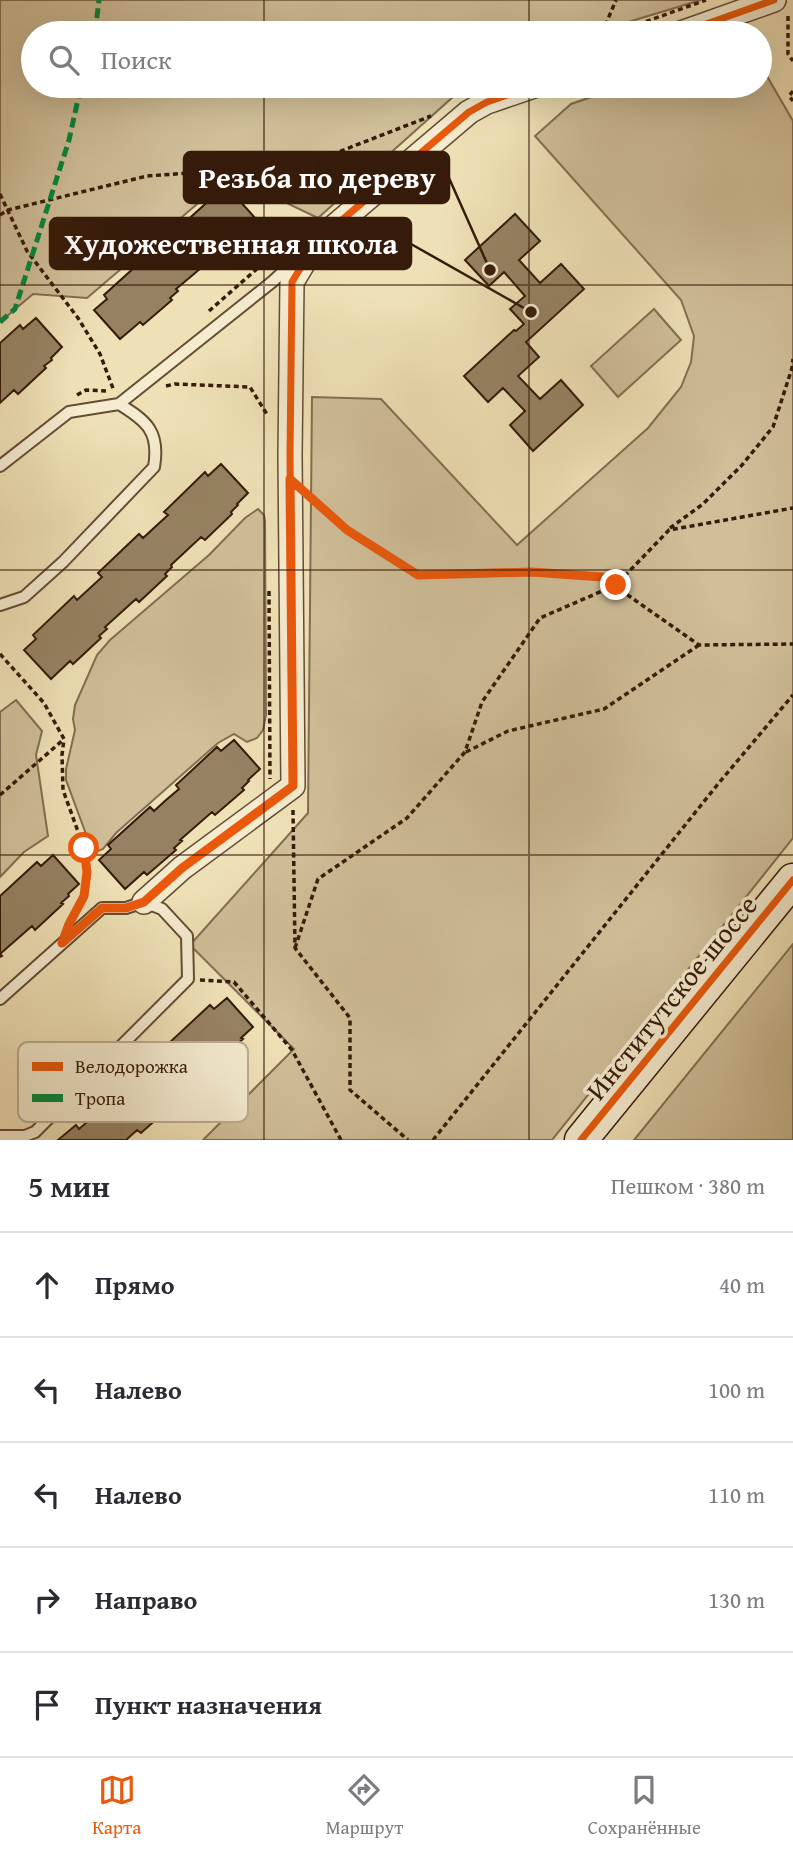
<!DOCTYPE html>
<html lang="ru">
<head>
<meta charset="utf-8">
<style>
  :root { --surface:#fff; --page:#f7f7f7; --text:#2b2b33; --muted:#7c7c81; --line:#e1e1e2; --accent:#ea580c }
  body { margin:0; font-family:"Gentium Book Plus",serif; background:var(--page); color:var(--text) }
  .stop { position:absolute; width:21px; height:21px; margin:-16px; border:5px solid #ea580c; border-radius:50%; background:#fff }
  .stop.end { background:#ea580c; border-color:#fff; box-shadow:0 2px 7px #0008 }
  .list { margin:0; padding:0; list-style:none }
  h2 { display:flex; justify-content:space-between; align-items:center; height:91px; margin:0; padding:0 28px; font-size:30px }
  h2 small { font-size:23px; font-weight:400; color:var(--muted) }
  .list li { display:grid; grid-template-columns:46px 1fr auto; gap:21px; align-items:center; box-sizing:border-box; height:105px; padding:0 28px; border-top:2px solid var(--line) }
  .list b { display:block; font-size:26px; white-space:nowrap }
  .list em { font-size:23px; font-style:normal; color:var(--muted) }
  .icon { flex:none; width:38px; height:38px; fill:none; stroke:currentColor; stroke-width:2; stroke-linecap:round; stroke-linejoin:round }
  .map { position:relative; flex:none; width:793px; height:1140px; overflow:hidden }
  .search { position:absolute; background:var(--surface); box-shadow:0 7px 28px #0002; left:21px; right:21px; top:21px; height:77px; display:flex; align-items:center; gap:18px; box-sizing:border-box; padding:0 24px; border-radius:38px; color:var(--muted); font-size:26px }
  .sheet { height:616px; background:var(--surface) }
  nav { display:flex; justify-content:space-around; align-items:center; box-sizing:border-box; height:98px; border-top:2px solid var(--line); background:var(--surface); font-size:19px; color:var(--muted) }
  nav a { display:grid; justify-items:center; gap:4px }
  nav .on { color:var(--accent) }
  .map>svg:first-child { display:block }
  .green { fill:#d0bf99; stroke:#836d52; stroke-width:2 }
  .building { fill:#968263; stroke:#361b0a; stroke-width:2 }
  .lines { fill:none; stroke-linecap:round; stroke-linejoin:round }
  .lane-casing { stroke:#644c35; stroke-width:14 }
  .street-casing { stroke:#644c35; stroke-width:26 }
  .secondary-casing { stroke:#361b0a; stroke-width:35 }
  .path { stroke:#361b0a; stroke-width:3.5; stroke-dasharray:5 3.5; stroke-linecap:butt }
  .lane { stroke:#f5ecd0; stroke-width:10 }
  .street { stroke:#f5ecd0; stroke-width:23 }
  .secondary { stroke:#f5ecd0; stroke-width:32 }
  .quiet { stroke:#00873e; stroke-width:5; stroke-dasharray:10 5; stroke-linecap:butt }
  .cycleway-casing { stroke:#f5ecd0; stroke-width:11 }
  .cycleway { stroke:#e8590c; stroke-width:7 }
  .route { stroke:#ea580c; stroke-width:9 }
  .grid { fill:none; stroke:#361b0a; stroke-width:2; stroke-opacity:0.55 }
  .labels { text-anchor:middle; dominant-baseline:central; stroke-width:7; stroke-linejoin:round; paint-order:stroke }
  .street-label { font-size:28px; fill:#361b0a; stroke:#f5ecd0 }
  .key { fill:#f5ecd0; stroke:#bcad95; stroke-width:2 }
  .key-label { font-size:19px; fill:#361b0a }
  .leader { fill:none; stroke:#361b0a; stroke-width:2.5 }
  .callout-dot { fill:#361b0a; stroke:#f5ecd0; stroke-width:2.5 }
  .callout { fill:#361b0a; stroke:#361b0a; stroke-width:2.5 }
  .callout-label { font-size:30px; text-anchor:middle; font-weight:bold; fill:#fff }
</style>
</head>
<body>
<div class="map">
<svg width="793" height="1140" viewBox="0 0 793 1140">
  <rect width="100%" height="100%" fill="#efe1b6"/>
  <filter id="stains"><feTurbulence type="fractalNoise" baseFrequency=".00286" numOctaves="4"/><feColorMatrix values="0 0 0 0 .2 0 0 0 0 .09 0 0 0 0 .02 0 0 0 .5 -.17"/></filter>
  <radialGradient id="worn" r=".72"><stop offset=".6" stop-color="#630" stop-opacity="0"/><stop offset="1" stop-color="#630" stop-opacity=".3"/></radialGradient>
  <!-- green -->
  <path class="green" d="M0,0H701L592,33H33V86H469L463,88L318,218L230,176L87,298L33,294L0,322Z
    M760,64L793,121V838L552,1140H203L294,1049L190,945L308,813L312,397L381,399L517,545L648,428L681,387L691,362L694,336L681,300L535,136L571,104L624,86H760Z
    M654,309L681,340L618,397L591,366Z
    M258,509L264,515L265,521L266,715L263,730L257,738L247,742L234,734L218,743L116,833L103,849L93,853L66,780V769L75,730L73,719L75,705L97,655L110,640L209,555L245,518Z
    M16,700L42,731L36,755L48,836L24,852L0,877V712Z
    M793,944V1140H634Z"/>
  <!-- building -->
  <path class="building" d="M230,190L256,219L244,229L245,231L238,238L239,240L211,265L208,262L188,279L176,289L178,291L170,298L172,300L143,325L140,322L120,339L94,310L107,299L104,295L146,257L149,261L174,239L171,235L213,197L217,201Z
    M515,214L540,241L519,260L540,283L561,264L584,289L526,342L539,357L518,376L540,399L561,380L583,405L533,451L510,425L525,411L503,388L488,402L464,376L514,330L516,331L524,324L510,309L525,296L504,272L489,286L465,260Z
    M36,318L62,347L51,358L52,360L44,366L46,368L18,394L14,390L0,403V343L20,325L23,329Z
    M221,464L248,493L237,504L238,505L231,512L232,514L205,540L201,537L171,565L172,567L165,574L167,576L139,602L136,599L105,627L107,629L99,636L101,638L73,664L70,661L51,679L24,650L36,639L33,635L74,596L77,600L102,577L98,573L139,534L143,538L168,515L164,512L205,472L208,476Z
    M234,740L260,769L248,780L249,781L242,788L244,790L215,815L212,812L180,840L182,841L174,848L176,850L147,875L144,872L125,889L99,860L111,849L108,845L150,807L154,811L166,800L179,789L176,785L217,747L221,751Z
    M53,855L79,884L68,894L69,896L61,903L63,904L35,930L32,926L0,954L2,956L0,957V896L37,862L41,866Z
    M227,998L253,1027L241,1038L243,1039L235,1046L237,1048L208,1073L205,1070L185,1087L174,1098L175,1099L167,1106L169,1108L141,1133L137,1130L126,1140H58L76,1125L79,1129L104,1107L101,1103L114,1090L143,1065L147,1069L172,1047L169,1043L210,1005L214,1009Z"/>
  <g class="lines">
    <defs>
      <path id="lane" d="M0,466L69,412L119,404L272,282L297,259
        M0,605L24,597L63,562L154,467C160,432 147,421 119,404
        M0,999L102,908H126L144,902L162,909L187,936L188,979L35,1132L25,1136H0"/>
      <path id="street" d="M681,33L774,0
        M144,902L182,868L293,786L290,455L292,282L316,242L469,112L487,102L534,86"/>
      <path id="secondary" d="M581,1140L793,880"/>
    </defs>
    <!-- lane casing -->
    <use href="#lane" class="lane-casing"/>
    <!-- street casing -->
    <use href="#street" class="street-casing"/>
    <!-- secondary casing -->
    <use href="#secondary" class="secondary-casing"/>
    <!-- path -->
    <path class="path" d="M788,16V54L793,61
      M602,33L616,0
      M614,33L706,0
      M793,91L789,96L793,101
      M0,194L27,251L78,318L100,354L114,391
      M0,215L8,210L147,176L305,165L431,116
      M209,311L292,238
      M166,386L175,384L250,387L268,416
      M77,395L86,390L106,391
      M310,497L347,530L418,575L532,572L602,577L699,645L793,644
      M670,528L703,504L742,465L773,427L792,368L793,359
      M269,591L270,779
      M0,654L44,703L64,739L62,755L63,790L84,848L87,872L84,896L76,911
      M466,752L508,731L604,709L699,645
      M0,795L63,740
      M293,810L295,948L350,1018V1090L408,1140
      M295,948L318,879L407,818L465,752L482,702L540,618L616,585L669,530L793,508
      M200,980L234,982L292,1050L341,1140
      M433,1140L718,784L793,695"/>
    <!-- lane -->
    <use href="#lane" class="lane"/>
    <!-- street -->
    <use href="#street" class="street"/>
    <!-- secondary -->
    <use href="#secondary" class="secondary"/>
    <!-- quiet -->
    <path class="quiet" d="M95,33L99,0
      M0,322L15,309L69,140L81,86"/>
    <defs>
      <path id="cycleway" d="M681,33L774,0
        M144,902L182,868L293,786L290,455L292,282L316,242L469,112L487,102L534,86
        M581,1140L793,880"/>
    </defs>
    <!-- cycleway casing -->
    <use href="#cycleway" class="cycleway-casing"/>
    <!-- cycleway -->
    <use href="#cycleway" class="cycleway"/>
  </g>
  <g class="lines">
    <!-- route -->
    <path class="route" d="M84,848L87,872L84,896L69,924L62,943L102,908H126L144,902L182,868L293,786L290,479L347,530L418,575L532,572L602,577L616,585"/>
  </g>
  <!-- grid -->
  <path class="grid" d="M264,0V33M529,0V33M264,86V1140M529,86V1140M0,285H793M0,570H793M0,855H793"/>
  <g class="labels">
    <!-- street labels -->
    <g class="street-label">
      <text transform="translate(671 997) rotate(-51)">Институтское шоссе</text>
    </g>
  </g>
  <!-- legend -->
  <rect x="18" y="1042" width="230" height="80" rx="10" class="key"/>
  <rect x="32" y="1062" width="31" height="9" fill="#e8590c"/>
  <rect x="32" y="1094" width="31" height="8" fill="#00873e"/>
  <g class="key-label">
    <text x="75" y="1073">Велодорожка</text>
    <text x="75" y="1105">Тропа</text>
  </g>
  <!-- callouts -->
  <path class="leader" d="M490 270L449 178M531 312L411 244"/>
  <g class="callout-dot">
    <circle cx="490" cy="270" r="7"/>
    <circle cx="531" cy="312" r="7"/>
  </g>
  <g class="callout">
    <rect x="184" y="152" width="265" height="51" rx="7"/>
    <rect x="50" y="218" width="361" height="51" rx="7"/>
  </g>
  <g class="callout-label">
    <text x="317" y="188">Резьба по дереву</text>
    <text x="231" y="254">Художественная школа</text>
  </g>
  <rect width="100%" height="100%" filter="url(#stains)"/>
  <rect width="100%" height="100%" fill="url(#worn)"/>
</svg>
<div class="stop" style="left:84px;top:848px"></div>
<div class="stop end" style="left:616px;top:585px"></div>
<div class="search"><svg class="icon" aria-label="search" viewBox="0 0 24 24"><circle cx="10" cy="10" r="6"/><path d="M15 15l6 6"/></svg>Поиск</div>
</div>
<section class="sheet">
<h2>5 мин<small>Пешком · 380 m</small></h2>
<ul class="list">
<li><svg class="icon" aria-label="ahead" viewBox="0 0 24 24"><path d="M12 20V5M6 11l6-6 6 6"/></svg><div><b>Прямо</b></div><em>40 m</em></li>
<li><svg class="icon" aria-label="left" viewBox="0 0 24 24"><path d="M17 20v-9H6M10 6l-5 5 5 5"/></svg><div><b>Налево</b></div><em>100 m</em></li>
<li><svg class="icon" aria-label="left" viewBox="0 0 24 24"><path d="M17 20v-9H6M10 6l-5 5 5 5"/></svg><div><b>Налево</b></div><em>110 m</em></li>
<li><svg class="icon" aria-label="right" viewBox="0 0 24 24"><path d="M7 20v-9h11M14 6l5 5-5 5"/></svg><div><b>Направо</b></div><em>130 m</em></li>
<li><svg class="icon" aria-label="arrive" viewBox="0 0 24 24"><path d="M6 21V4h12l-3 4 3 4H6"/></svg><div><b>Пункт назначения</b></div></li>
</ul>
</section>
<nav>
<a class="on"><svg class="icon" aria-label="map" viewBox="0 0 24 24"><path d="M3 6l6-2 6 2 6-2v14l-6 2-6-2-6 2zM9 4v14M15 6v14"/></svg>Карта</a>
<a><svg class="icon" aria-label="directions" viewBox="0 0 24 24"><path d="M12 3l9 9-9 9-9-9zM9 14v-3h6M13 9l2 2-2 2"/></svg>Маршрут</a>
<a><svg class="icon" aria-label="saved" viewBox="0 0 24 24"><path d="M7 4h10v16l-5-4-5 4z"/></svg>Сохранённые</a>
</nav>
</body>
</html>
